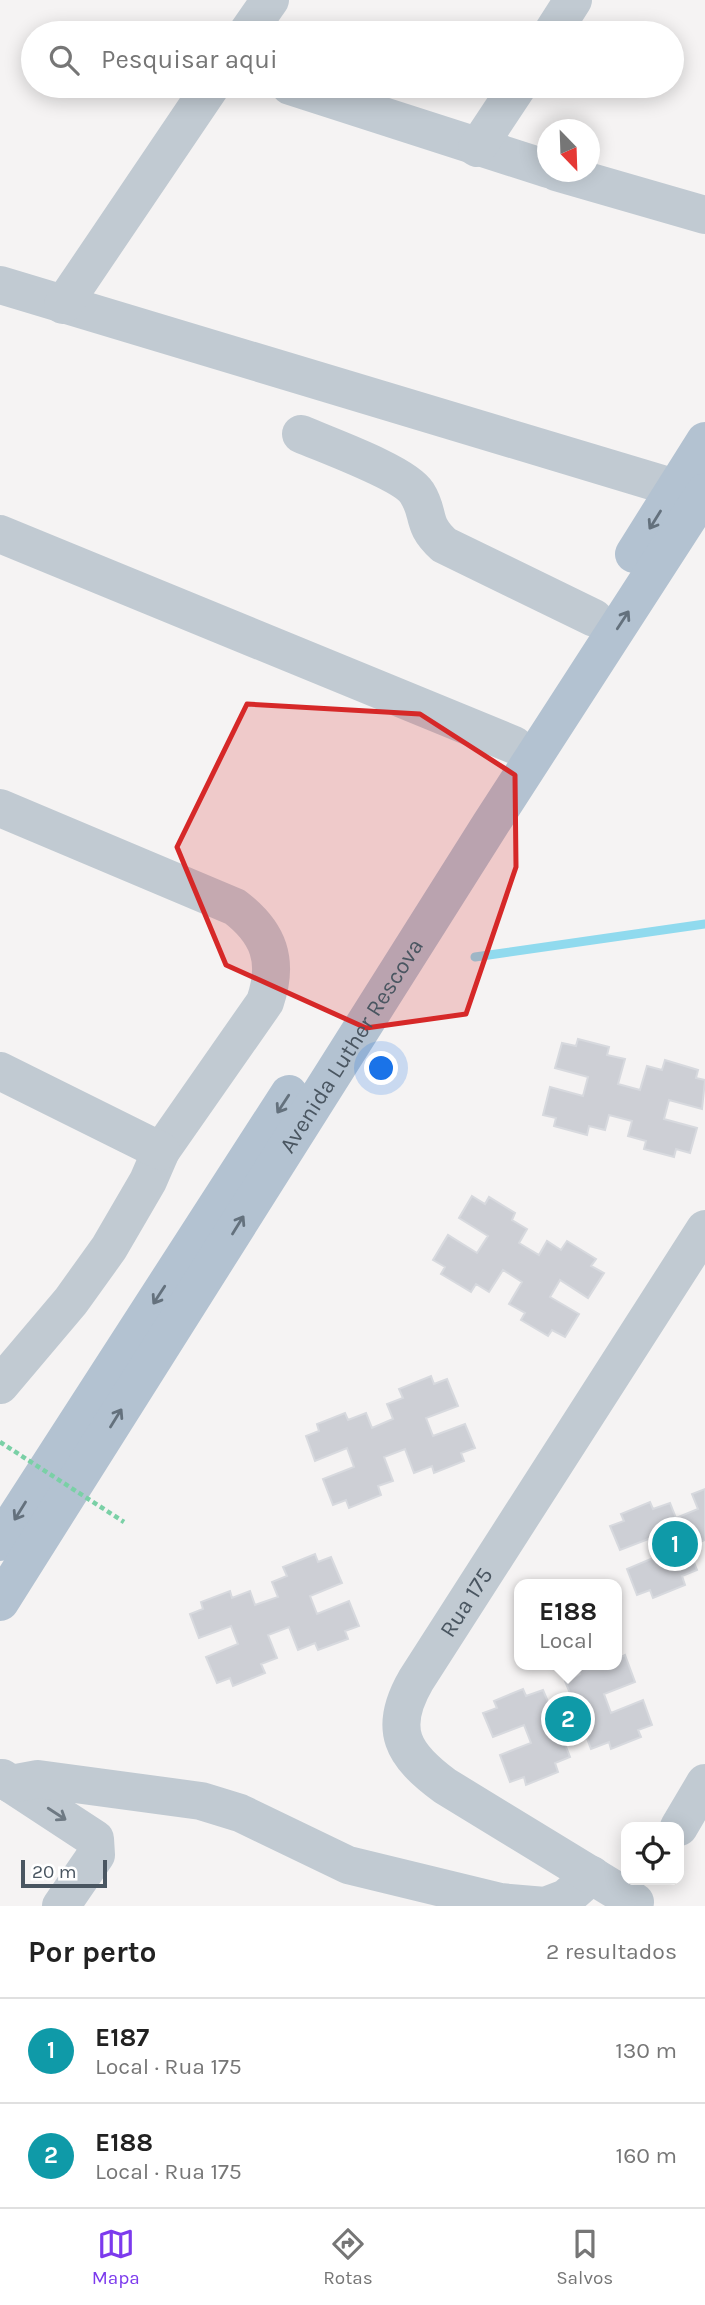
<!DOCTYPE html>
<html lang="pt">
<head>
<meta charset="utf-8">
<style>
  :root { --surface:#fff; --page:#f6f6f6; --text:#222; --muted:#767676; --line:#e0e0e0; --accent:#7c3aed }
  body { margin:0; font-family:Karla,sans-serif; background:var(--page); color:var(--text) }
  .controls { position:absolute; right:21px; bottom:21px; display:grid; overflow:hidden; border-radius:14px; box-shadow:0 4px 18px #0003 }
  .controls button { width:63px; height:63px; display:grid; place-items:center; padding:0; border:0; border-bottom:2px solid var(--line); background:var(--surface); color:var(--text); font:35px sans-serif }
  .compass { position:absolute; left:537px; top:119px; width:63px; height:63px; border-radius:50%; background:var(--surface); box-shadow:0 4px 18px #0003; rotate:157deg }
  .scale { position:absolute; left:21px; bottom:18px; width:86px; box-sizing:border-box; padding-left:7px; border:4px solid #4a5661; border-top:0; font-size:19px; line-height:24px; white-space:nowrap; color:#4a5661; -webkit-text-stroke:5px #fff; paint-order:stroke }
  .you { position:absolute; left:382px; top:1069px; width:24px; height:24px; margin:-18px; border:5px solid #fff; border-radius:50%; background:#1a73e8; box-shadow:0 0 0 10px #1a73e833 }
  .badge { display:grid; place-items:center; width:46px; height:46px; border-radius:50%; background:var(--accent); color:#fff; font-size:23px; font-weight:700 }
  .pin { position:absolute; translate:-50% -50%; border:4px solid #fff; box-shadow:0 2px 7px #0006 }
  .popup { position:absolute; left:514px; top:1579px; width:108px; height:91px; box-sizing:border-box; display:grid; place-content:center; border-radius:14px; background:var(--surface); filter:drop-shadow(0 2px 5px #0005); font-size:23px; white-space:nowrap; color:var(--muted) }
  .popup b { font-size:26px; color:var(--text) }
  .popup::after { content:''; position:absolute; left:50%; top:100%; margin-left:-14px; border:14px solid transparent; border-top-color:var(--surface) }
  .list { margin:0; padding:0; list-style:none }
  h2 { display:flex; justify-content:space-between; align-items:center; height:91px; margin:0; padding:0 28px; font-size:30px }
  h2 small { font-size:23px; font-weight:400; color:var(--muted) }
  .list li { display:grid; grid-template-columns:46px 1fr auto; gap:21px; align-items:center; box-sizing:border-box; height:105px; padding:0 28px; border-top:2px solid var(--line) }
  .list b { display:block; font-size:26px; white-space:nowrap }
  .list p { margin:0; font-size:23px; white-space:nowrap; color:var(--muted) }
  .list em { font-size:23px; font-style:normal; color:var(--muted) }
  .icon { flex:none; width:38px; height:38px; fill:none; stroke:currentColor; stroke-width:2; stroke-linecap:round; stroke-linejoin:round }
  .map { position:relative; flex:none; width:705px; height:1906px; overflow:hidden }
  .search { position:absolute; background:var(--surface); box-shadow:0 4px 18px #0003; left:21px; right:21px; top:21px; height:77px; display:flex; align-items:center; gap:18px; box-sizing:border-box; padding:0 24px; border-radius:38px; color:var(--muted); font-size:26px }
  .sheet { height:301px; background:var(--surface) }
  nav { display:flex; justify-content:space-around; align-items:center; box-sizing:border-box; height:98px; border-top:2px solid var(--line); background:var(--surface); font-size:19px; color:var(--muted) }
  nav a { display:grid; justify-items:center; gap:4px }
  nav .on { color:var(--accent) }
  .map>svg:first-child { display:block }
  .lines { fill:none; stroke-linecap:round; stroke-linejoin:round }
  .stream { stroke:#90daee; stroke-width:9 }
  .building { fill:#cdcfd5; stroke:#d7d9de; stroke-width:2 }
  .minor { stroke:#c1cad2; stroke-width:38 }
  .major { stroke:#b3c2d1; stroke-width:38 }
  .path-bridge { stroke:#7ad0a6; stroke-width:4.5; stroke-dasharray:5 3.5; stroke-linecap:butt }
  .oneway { stroke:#64717d }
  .oneway2 { stroke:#6e7983 }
  .marked { fill:#d62828; fill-opacity:0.2; stroke:#d62828; stroke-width:5; stroke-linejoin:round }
  .labels { text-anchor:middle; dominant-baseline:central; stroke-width:5; stroke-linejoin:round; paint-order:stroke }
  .street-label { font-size:23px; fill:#4a5661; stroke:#fff }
</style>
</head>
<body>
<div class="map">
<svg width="705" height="1906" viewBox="0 0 705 1906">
  <rect width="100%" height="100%" fill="#f5f3f3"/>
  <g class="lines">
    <!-- stream -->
    <path class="stream" d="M475,957L705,924"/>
  </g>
  <!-- building -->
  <path class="building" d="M578,1039L609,1047L607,1055L625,1059L618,1084L640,1090L647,1066L662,1070L665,1060L698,1070L696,1078L705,1080L702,1109L669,1100L664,1119L697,1128L690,1153L676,1149L674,1157L644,1149L646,1141L628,1136L632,1121L609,1115L605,1130L589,1126L587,1135L554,1126L556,1118L543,1115L550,1087L583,1096L588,1077L555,1068L562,1043L576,1046Z
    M472,1196L485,1204L489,1197L515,1213L512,1220L527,1229L519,1243L539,1255L547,1241L561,1250L567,1241L596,1259L591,1266L604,1273L588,1298L560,1280L550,1297L579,1314L565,1337L552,1330L548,1336L521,1320L525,1313L509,1304L522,1282L503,1270L489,1292L476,1284L471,1292L441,1274L445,1267L433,1260L448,1235L477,1253L488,1236L459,1218Z
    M431,1376L434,1384L447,1379L458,1406L426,1418L433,1436L465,1424L475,1448L461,1453L464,1461L434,1473L432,1466L414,1473L405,1449L384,1457L393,1481L378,1486L381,1495L349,1508L346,1500L333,1505L323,1479L354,1467L347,1448L315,1461L306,1436L319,1431L317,1424L345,1413L348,1420L366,1413L372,1428L393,1419L387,1404L403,1398L399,1389Z
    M705,1489V1540L688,1547L697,1570L682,1576L685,1585L653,1598L650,1590L637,1595L627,1569L658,1556L651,1538L620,1550L610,1526L624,1521L621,1514L650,1502L653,1509L670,1503L676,1518L698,1509L692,1494Z
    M315,1554L318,1562L331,1557L342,1583L310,1596L317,1614L349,1601L359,1626L345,1631L348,1639L318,1650L315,1643L298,1650L289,1627L268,1635L277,1658L261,1664L265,1673L233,1686L230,1678L217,1683L206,1657L238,1644L231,1626L199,1638L190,1614L203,1609L201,1602L230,1591L232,1598L250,1591L255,1605L278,1597L272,1582L287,1576L283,1567Z
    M625,1655L635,1682L604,1694L611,1713L643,1700L652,1725L638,1730L641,1737L611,1749L609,1742L591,1749L582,1725L561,1734L570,1757L555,1763L558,1772L526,1785L524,1777L510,1782L500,1755L531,1743L524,1725L493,1737L483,1713L497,1708L494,1701L523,1689L526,1696L543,1690L549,1704L571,1696L565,1681L580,1674L577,1666L617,1665V1659Z"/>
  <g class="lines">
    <!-- minor -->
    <g class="minor">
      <path d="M247,33L270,0"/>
      <path d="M552,33L573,0"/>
      <path d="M290,86L548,169"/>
      <path d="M477,148L518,86"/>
      <path d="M556,172L705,215"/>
      <path d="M0,285L675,488"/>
      <path d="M63,305L211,86"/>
      <path d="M301,434C326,445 405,473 417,493C431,515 420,523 444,545L594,618"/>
      <path d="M0,534L514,745"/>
      <path d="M0,808L235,907C269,933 279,961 265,1002L161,1151L148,1181L109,1248L71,1301L0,1385"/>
      <path d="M0,1071L161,1151"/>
      <path d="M2,1778L95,1839L96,1855L61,1906"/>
      <path d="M11,1784L38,1779L201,1801L240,1813L348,1865L500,1902L545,1906L566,1898L592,1875"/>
      <path d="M679,1827L705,1783"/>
      <path id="s1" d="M635,1902L445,1786C403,1755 387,1730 416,1680L705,1229"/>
    </g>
    <!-- major -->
    <g class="major">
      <path d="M634,554L705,441"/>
      <path d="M0,1542L289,1094"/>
      <path id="s2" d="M0,1602L490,825L705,492"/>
    </g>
    <!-- path-bridge -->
    <path class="path-bridge" d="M0,1442L124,1522"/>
  </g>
  <!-- one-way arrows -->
  <defs><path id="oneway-shaft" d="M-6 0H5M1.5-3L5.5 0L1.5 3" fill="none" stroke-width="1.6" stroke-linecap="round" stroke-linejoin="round" transform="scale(1.75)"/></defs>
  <g class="oneway">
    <use href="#oneway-shaft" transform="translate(655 520) rotate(122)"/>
    <use href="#oneway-shaft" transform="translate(623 620) rotate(-57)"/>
    <use href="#oneway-shaft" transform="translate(283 1104) rotate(123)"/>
    <use href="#oneway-shaft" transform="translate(238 1225) rotate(-58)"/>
    <use href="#oneway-shaft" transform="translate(159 1295) rotate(123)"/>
    <use href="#oneway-shaft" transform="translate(116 1418) rotate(-58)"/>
    <use href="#oneway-shaft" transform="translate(20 1511) rotate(122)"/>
  </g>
  <use class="oneway2" href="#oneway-shaft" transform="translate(57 1814) rotate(33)"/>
  <!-- marked area -->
  <path class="marked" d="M247,704L420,714L515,775L516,867L466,1014L366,1028L226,965L177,847Z"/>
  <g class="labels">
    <!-- street labels -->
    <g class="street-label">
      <text stroke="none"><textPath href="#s2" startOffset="658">Avenida Luther Rescova</textPath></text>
      <text stroke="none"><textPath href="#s1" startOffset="441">Rua 175</textPath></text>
    </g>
  </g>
</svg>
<div class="controls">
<button><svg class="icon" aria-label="locate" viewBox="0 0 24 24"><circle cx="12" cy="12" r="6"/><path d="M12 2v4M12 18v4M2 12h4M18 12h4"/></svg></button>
</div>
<svg class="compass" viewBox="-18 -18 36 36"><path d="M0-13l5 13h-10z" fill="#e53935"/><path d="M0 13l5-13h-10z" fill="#767676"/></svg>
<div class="scale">20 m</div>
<div class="you"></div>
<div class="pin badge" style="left:675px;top:1544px;background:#0f9aa8">1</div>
<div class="pin badge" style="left:568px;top:1719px;background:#0f9aa8">2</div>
<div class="popup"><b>E188</b>Local</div>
<div class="search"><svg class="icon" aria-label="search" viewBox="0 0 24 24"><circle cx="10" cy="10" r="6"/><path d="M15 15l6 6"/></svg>Pesquisar aqui</div>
</div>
<section class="sheet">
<h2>Por perto<small>2 resultados</small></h2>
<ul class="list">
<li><span class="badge" style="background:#0f9aa8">1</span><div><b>E187</b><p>Local · Rua 175</p></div><em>130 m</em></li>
<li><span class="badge" style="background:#0f9aa8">2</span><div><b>E188</b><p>Local · Rua 175</p></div><em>160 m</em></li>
</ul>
</section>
<nav>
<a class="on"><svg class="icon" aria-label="map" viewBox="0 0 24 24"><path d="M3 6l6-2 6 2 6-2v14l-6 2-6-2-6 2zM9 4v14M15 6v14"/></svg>Mapa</a>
<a><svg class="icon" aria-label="directions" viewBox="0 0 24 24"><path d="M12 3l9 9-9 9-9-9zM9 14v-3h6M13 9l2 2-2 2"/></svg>Rotas</a>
<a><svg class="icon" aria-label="saved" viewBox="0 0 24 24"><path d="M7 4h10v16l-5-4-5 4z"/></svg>Salvos</a>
</nav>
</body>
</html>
